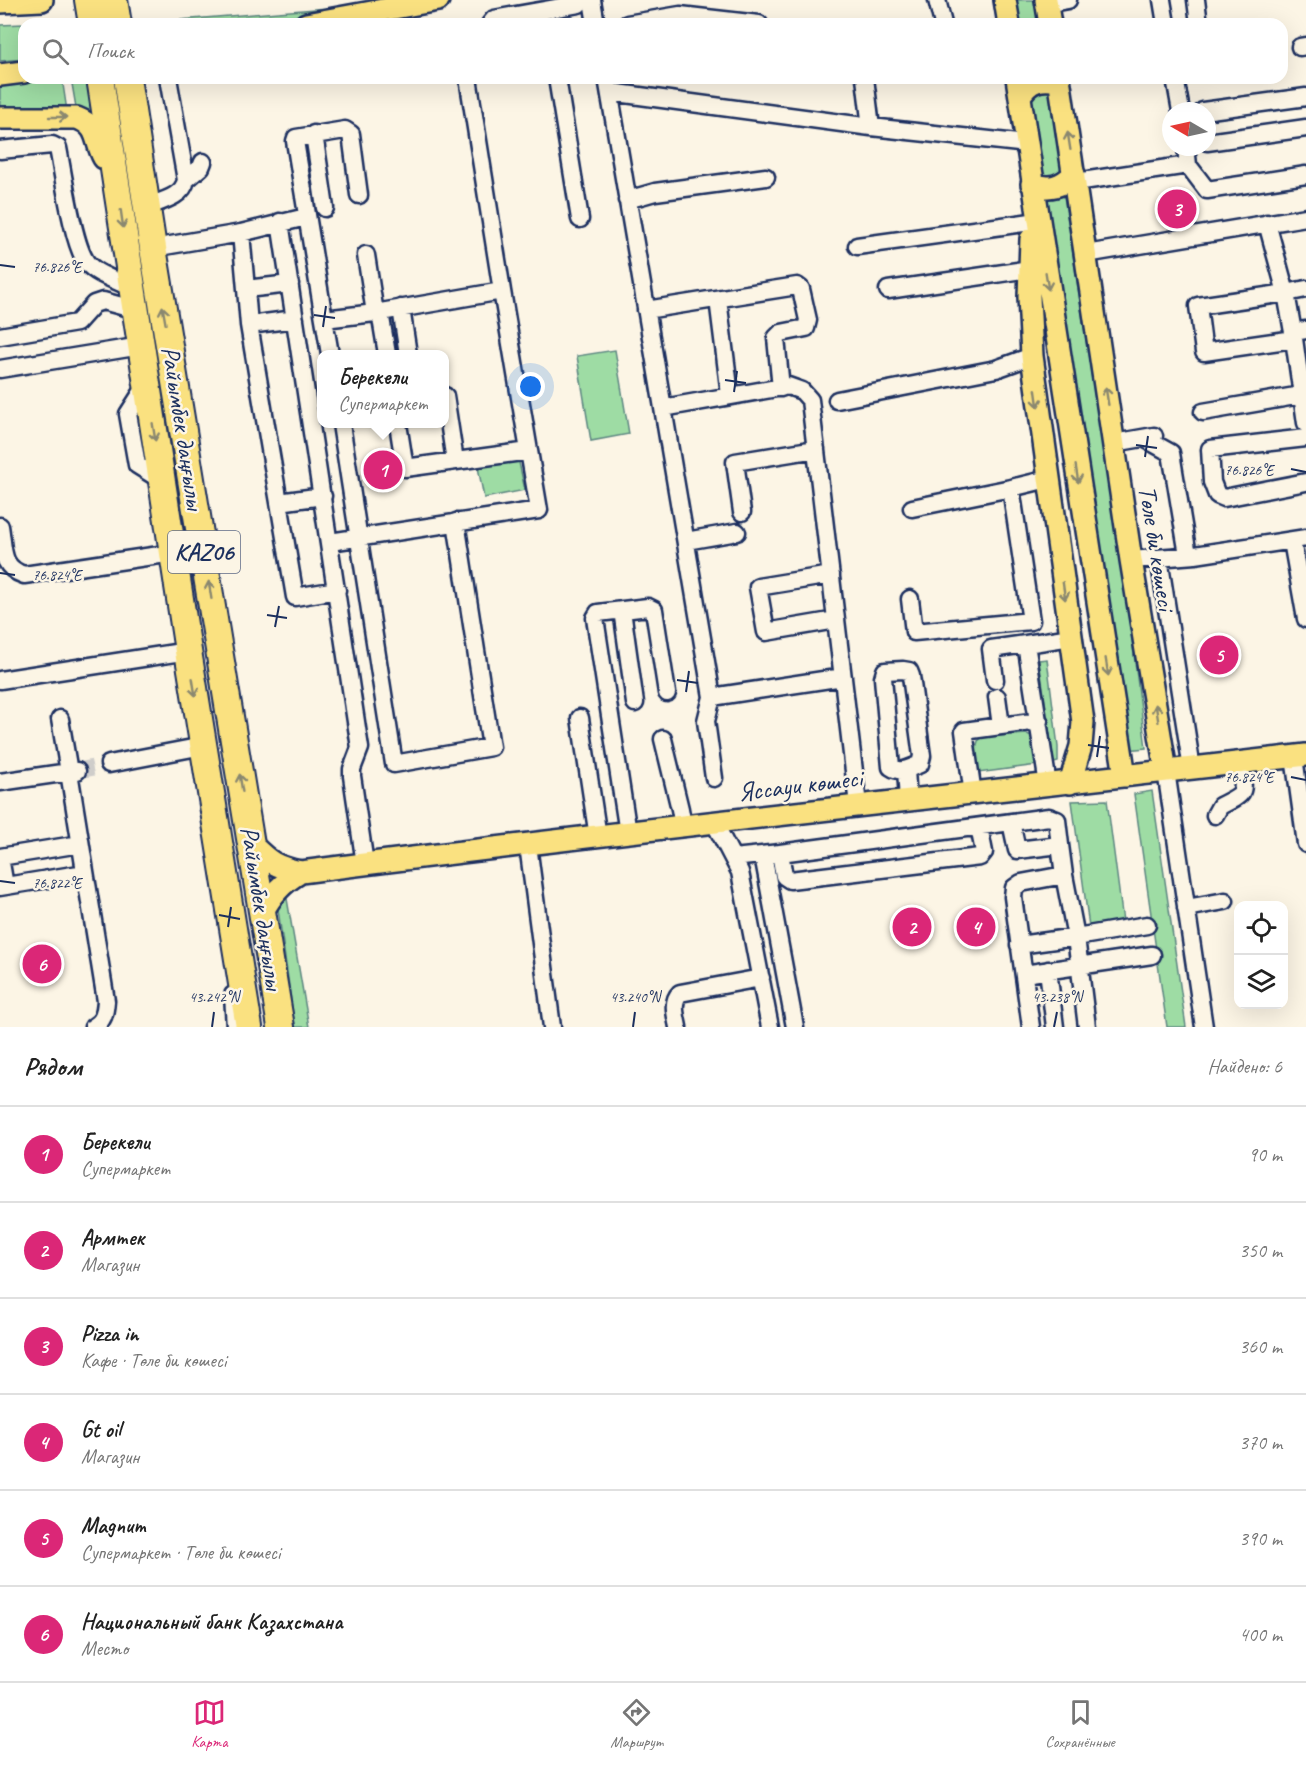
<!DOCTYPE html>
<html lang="ru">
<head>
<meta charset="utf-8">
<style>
  :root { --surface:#fff; --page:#f6f6f6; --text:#222; --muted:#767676; --line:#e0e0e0; --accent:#db2777 }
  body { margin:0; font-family:Caveat,sans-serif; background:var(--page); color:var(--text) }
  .controls { position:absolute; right:18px; bottom:18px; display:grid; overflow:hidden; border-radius:12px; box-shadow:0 6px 24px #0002 }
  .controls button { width:54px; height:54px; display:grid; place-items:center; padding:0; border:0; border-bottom:2px solid var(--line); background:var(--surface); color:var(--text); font:30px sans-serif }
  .compass { position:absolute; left:1162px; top:102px; width:54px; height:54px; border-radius:50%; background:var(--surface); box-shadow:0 6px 24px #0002; rotate:279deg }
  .you { position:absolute; left:531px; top:387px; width:21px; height:21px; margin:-15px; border:4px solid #fff; border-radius:50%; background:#1a73e8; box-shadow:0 0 0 9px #1a73e833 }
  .badge { display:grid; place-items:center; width:39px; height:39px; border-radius:50%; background:var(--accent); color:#fff; font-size:20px; font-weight:700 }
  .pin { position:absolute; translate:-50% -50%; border:3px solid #fff; box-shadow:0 2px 6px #0006 }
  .popup { position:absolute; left:317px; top:350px; width:132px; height:78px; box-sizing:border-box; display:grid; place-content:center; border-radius:12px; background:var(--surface); filter:drop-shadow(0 2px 4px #0005); font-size:20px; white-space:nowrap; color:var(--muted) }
  .popup b { font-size:22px; color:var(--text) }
  .popup::after { content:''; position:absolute; left:50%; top:100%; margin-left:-12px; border:12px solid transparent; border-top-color:var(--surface) }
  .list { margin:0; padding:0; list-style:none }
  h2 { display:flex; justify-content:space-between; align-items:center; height:78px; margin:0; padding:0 24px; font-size:26px }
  h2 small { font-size:20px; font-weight:400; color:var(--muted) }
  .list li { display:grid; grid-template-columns:39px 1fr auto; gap:18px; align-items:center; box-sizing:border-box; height:96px; padding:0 24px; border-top:2px solid var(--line) }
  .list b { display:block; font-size:22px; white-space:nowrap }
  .list p { margin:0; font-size:20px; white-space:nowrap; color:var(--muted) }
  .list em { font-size:20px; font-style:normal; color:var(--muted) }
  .icon { flex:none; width:33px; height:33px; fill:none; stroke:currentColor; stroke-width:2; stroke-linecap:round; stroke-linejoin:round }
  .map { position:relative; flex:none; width:1306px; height:1027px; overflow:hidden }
  .search { position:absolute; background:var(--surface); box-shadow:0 6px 24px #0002; left:18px; right:18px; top:18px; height:66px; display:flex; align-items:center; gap:15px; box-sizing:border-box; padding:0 21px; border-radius:18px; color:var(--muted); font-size:22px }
  .sheet { height:654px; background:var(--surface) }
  nav { display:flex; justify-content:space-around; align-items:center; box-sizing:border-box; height:84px; border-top:2px solid var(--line); background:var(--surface); font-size:16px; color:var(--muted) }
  nav a { display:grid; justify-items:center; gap:3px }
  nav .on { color:var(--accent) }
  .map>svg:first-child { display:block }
  .green { fill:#9edca4; stroke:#5c8681; stroke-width:1.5 }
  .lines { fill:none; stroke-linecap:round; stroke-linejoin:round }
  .minor-tunnel { stroke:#cfcdca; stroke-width:16; stroke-dasharray:16 8; stroke-linecap:butt }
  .minor-casing { stroke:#1b2f5e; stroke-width:21 }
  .major-casing { stroke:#1b2f5e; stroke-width:26 }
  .highway-casing { stroke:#1b2f5e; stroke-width:30 }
  .minor { stroke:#fcf5e5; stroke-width:16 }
  .major { stroke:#fae180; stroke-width:21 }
  .highway { stroke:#fae180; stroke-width:26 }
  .oneway { stroke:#8a886f }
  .ticks { fill:none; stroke:#1b2f5e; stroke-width:2 }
  .labels { text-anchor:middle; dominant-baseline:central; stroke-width:5; stroke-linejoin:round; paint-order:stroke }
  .shield { fill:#fcf5e5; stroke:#5e6a86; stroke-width:1.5 }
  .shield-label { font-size:24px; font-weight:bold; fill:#1b2f5e }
  .street-label { font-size:26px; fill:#1b2f5e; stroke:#fcf5e5 }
  .ticks-label { font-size:15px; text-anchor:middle; fill:#1b2f5e; stroke:#fcf5e5; stroke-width:5; stroke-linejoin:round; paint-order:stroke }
</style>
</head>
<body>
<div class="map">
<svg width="1306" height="1027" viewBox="0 0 1306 1027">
  <rect width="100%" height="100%" fill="#fcf5e5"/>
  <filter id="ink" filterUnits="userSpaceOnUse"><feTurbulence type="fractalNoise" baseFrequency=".0167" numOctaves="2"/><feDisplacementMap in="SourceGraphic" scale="12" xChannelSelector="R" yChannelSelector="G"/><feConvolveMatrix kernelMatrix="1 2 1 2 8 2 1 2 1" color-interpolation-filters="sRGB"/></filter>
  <g filter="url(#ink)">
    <!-- green -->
    <path class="green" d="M1013,0H1035L1039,24H1017Z
      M402,2L278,24H155V22Z
      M24,24V59L0,61V25Z
      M62,78L67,111L0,112V85Z
      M71,78H89L95,125L77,113Z
      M1029,90H1050L1063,171L1059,177H1048L1040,171Z
      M1063,190L1132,639L1146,748L1127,750L1043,193Z
      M615,350L629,434L591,441L577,356Z
      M518,458L525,490L484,498L478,467Z
      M1047,659L1058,747V762L1054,763L1039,660Z
      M1027,734L1032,736L1037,765L978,773L975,752L978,741L983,737Z
      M1152,791L1186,1027H1167L1134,794Z
      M1107,800L1124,929L1090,934L1072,801Z
      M286,893L309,1027H295L278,909L283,894Z"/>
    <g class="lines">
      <!-- minor-tunnel -->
      <path class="minor-tunnel" d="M77,771L109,764"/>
      <defs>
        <path id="minor" d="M592,0L596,24
          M937,0L943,24
          M1162,0L1166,24
          M1196,0L1199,24
          M1046,4L1068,0
          M490,24L494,19L579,4
          M627,24L680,15L759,24
          M1300,47L1306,46
          M557,78L580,219
          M607,78L712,697L706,721L714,778
          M865,78L871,127
          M1175,78L1181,111
          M610,92L871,127L1027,144
          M1203,111L1306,97
          M314,134L325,208
          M1207,142L1306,128
          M1186,147L1188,165L1207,190L1306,175
          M0,150L52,145L58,148C63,173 73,246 87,263C97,275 118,281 132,288
          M186,180L201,167L203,162
          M1076,182L1188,165
          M359,195L351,134L345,130L296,138L295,141L324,319L375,313L502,291L468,78
          M627,200L655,192L766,177
          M146,207C161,201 183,197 186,180L168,78
          M280,222L360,748L352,769V776L365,864
          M1267,223L1286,293L1306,289
          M241,233L246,289
          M857,246L1031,222
          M153,248L241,233L306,217
          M1086,254L1306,217
          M366,255L375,313
          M290,284L246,289L249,325L295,319
          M888,290L1030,269
          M718,299L730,395
          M401,308L408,354
          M646,310L797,286L801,289L808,320L806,328L781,333L776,338L781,388
          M380,312L387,354
          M324,319L330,354
          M249,325L295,597L337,590
          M1293,332L1306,423
          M0,336L77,323L94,304L103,301L136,310
          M1294,339L1204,352L1198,306L1286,293L1293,332L1306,330
          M0,369L141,346
          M146,386L128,414L137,465L161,480
          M445,396L455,461
          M837,400L996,369L1032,356
          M663,408L788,386L802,391L810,400L858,805
          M1203,412L1301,395
          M341,424L394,764L491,747L456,522
          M398,424L405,468L529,451
          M1144,438L1171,453L1188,555
          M1306,438L1210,449L1212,482L1217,495L1224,498L1306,482
          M1114,443L1154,436
          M279,502L323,496
          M912,508L1011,488
          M742,512L735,462L816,449
          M0,526C4,549 0,567 24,575L173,553
          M686,541L737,532
          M1292,541L1306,619
          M330,542L539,510L502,291
          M1159,558L1192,769
          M1131,560L1195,555L1306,538
          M831,575L758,587L766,632L836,620
          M910,599L914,632L1031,621L1011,488L1048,479
          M622,610L635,703
          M903,670L909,671L911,676L922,756L920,764C910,768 901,774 891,767L883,678L885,671Z
          M0,680L188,651
          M995,680L991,649L1026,644
          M712,697L843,677
          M580,718L598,837
          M1001,726L1039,721
          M663,739L680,809L683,826
          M1294,757L1306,844
          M109,764L203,746
          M906,770L908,800
          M77,771L69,772L106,1001C105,1013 104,1021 93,1027
          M1166,771L1204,1027
          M0,782L69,772L60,719
          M1048,785L1026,644L1071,637
          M973,794L964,731L1001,726L997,697
          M1215,815L1220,806C1248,792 1244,794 1240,763
          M714,822L740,872L770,1027
          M1011,822L1017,850L1060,845L1064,875L1021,883L1014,888L1013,897L1031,1027
          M628,833L595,618L598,613L648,607L654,610L667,693
          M528,845L552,1027
          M780,853L784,876L790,880L980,857L984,852L979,827
          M763,855L795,1027
          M0,857L80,844
          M0,857L5,886
          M733,858L780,853L1049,817L1057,820L1060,845
          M0,887L85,873
          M1186,908L1225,901
          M1019,945L1076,937L1064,875
          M1048,970L1055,1027
          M1024,974L1152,955
          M233,995L235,1027
          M678,1027C676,1016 671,1002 680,993L761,978
          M1087,1027L1076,937L1147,925"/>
        <path id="major" d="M1005,0L1009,24
          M1046,0L1050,24
          M0,2L42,0
          M306,24L438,0
          M0,75L24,72
          M1017,78L1125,776
          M1059,78L1131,560L1166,771
          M1020,96C1030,80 1040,78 1059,81
          M0,118H77C100,127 94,140 104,158
          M1032,184C1050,190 1061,187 1074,174
          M1031,239L1029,297L1032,356L1083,722L1081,746L1070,783
          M251,844C269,862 275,867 301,872C635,829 971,794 1306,755
          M262,913C272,894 282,883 301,872"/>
        <path id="highway" d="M88,0L92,24
          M114,0L118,24
          M100,78L188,651L249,1027
          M127,78L153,248L281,1027"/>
      </defs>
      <!-- minor casing -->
      <use href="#minor" class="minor-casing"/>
      <!-- major casing -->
      <use href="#major" class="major-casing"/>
      <!-- highway casing -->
      <use href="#highway" class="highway-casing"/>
      <!-- minor -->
      <use href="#minor" class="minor"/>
      <!-- major -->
      <use href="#major" class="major"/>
      <!-- highway -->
      <use href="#highway" class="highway"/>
    </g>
    <!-- one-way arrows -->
    <defs><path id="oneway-shaft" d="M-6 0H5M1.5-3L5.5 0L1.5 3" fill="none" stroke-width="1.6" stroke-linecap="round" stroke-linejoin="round" transform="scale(1.5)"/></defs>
    <g class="oneway">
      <use href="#oneway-shaft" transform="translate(58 117)"/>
      <use href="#oneway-shaft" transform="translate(1069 141) rotate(-99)"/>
      <use href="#oneway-shaft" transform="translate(122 219) rotate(82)"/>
      <use href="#oneway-shaft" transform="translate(1047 281) rotate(81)"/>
      <use href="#oneway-shaft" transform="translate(164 315) rotate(-100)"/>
      <use href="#oneway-shaft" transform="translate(1107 396) rotate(-99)"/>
      <use href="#oneway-shaft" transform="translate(1037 398) rotate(82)"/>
      <use href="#oneway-shaft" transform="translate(154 432) rotate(81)"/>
      <use href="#oneway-shaft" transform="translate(1077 474) rotate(81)"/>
      <use href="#oneway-shaft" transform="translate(210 590) rotate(-99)"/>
      <use href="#oneway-shaft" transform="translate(1064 591) rotate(82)"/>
      <use href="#oneway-shaft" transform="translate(1107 667) rotate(81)"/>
      <use href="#oneway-shaft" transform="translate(194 687) rotate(81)"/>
      <use href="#oneway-shaft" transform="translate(1157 713) rotate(-99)"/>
      <use href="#oneway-shaft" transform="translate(241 783) rotate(-99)"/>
    </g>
  </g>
  <!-- ticks -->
  <path class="ticks" d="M0,265L15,267M314,315L335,318M323,327L326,306M725,380L746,383M734,392L737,371M1136,445L1157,448M1145,457L1148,436M1291,469L1306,472M0,573L15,575M267,615L287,618M275,627L279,606M677,680L698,683M686,692L689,671M1088,745L1109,748M1097,757L1100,736M1291,777L1306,780M0,881L15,883M219,915L240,919M228,927L231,907M212,1027L214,1012M633,1027L635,1012M1054,1027L1057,1012"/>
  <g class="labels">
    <!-- shield labels -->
    <rect class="shield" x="168" y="531" width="72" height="42" rx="4.5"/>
    <g class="shield-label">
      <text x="204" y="552">KАZ06</text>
    </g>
    <!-- street labels -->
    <g class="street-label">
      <text transform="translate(183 428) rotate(81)">Райымбек даңғылы</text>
      <text transform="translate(1157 548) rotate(81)">Төле би көшесі</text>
      <text transform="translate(800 785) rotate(-7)">Яссауи көшесі</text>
      <text transform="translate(262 908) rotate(81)">Райымбек даңғылы</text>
    </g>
  </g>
  <g class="ticks-label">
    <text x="57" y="272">76.826°E</text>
    <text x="1249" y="475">76.826°E</text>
    <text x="57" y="580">76.824°E</text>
    <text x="1249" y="782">76.824°E</text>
    <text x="57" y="888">76.822°E</text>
    <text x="214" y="1002">43.242°N</text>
    <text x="635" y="1002">43.240°N</text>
    <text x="1057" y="1002">43.238°N</text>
  </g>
</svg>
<div class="controls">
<button><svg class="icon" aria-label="locate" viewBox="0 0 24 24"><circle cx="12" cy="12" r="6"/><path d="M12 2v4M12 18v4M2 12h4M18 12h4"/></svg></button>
<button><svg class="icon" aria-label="layers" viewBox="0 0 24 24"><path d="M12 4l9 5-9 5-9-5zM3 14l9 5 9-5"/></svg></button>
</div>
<svg class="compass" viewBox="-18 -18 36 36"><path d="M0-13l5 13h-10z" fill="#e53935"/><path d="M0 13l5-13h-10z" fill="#767676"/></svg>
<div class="you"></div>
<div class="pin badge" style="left:383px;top:470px">1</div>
<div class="popup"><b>Берекели</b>Супермаркет</div>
<div class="pin badge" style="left:912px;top:927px">2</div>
<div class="pin badge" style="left:1177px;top:209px">3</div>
<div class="pin badge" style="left:976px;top:927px">4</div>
<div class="pin badge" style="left:1219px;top:655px">5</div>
<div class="pin badge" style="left:42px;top:964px">6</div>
<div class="search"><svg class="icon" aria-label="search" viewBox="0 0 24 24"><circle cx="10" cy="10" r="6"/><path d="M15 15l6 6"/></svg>Поиск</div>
</div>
<section class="sheet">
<h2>Рядом<small>Найдено: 6</small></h2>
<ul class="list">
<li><span class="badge">1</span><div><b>Берекели</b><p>Супермаркет</p></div><em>90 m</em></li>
<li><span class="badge">2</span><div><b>Армтек</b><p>Магазин</p></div><em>350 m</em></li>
<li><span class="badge">3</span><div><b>Pizza in</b><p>Кафе · Төле би көшесі</p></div><em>360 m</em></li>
<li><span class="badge">4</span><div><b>Gt oil</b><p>Магазин</p></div><em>370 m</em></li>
<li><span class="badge">5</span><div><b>Magnum</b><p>Супермаркет · Төле би көшесі</p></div><em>390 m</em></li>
<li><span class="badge">6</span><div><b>Национальный банк Казахстана</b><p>Место</p></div><em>400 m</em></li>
</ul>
</section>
<nav>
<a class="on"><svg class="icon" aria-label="map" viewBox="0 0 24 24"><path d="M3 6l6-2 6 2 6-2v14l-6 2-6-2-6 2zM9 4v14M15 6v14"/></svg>Карта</a>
<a><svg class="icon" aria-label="directions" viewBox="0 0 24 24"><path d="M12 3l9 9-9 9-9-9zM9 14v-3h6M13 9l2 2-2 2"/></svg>Маршрут</a>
<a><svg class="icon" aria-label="saved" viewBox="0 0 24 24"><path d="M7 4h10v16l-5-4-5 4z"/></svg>Сохранённые</a>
</nav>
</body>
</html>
